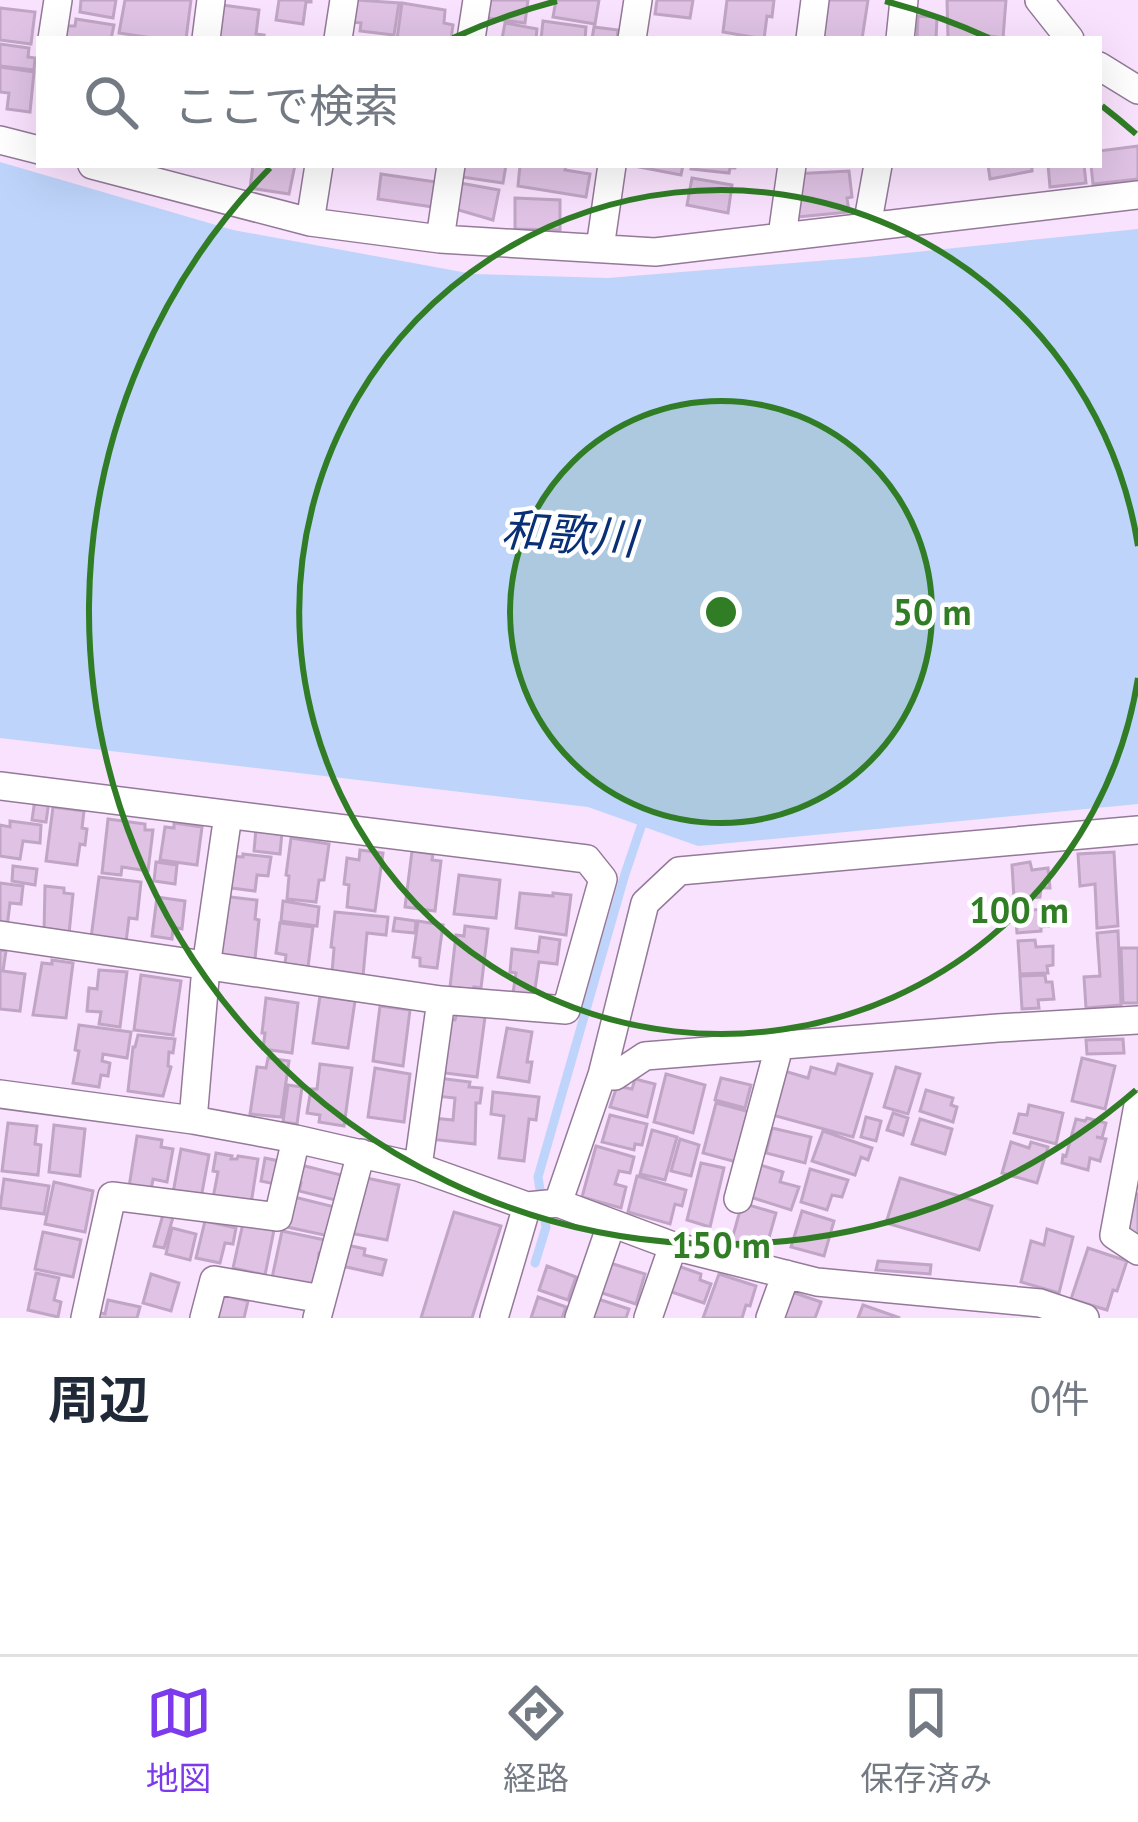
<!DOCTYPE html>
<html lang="ja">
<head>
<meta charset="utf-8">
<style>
  :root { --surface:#fff; --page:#f6f6f7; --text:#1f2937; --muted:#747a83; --line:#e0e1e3; --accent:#7c3aed }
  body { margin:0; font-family:"PT Sans","Noto Sans JP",sans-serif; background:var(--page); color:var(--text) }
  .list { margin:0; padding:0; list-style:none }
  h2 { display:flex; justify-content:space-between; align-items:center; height:156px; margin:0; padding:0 48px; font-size:51px }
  h2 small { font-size:39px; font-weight:400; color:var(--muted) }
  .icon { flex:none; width:66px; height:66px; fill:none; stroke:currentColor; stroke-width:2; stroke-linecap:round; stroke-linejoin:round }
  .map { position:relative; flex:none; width:1138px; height:1318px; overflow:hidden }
  .search { position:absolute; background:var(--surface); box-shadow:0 12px 48px #0002; left:36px; right:36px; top:36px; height:132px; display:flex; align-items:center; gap:30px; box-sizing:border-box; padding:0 42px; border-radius:0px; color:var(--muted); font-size:45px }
  .sheet { height:336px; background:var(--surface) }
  nav { display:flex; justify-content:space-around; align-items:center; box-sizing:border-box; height:168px; border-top:3px solid var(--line); background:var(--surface); font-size:33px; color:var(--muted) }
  nav a { display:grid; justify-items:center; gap:6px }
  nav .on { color:var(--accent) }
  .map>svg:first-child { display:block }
  .water { fill:#bed4fa }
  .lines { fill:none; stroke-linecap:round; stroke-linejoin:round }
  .stream { stroke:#bed4fa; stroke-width:9 }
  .building { fill:#dfc2e4; stroke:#c1a5c6; stroke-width:3 }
  .minor-casing { stroke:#947999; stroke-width:30 }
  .minor { stroke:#fff; stroke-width:27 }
  .ring { fill:none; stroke:#307d26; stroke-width:6 }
  .labels { text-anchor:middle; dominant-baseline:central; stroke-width:9; stroke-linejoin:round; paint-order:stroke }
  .water-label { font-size:45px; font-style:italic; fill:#092f76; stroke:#fff }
  .centre { fill:#307d26; stroke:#fff; stroke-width:6 }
  .ring-label { font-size:36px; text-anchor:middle; font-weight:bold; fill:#307d26; stroke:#fff; stroke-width:9; stroke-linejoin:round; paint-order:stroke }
</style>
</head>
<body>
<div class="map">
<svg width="1138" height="1318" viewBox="0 0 1138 1318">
  <rect width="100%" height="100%" fill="#f9e2fd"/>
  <!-- water -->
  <path class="water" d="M0,162L233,230L473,274L608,278L867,257L1138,229V804L698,846L588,807L0,738Z"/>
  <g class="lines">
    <!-- stream -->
    <path class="stream" d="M535,1263L546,1227L538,1177L625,874L644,818"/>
  </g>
  <!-- building -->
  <path class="building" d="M81,0H116L113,18L80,12Z
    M125,0H191L186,39H159L119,33Z
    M279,0H311V2H306L303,24L276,20Z
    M357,0L399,3L394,35L360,31L361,23L353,22Z
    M490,0H528L525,23L487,18Z
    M556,0H599L595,24L553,17Z
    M657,0H693L690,18L655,14Z
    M727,0H774L772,17L767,16L764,39L723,32Z
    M827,0H868L862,39H821Z
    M947,0H1006L1003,38L983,35L982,39L948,38Z
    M402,3L445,10L444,23L453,25L451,39H397Z
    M222,5L259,10L256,34L264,35L263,39H216Z
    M0,8L35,12L31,44L0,40Z
    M918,16L937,17L936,39H917Z
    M76,19L114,25L111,39H66L67,26H75Z
    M543,21L586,27L585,39H541Z
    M505,23L537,29L536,39H502Z
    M594,27L618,30L617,39H592Z
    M0,44L29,48L28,57L35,58L34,70L0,66Z
    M0,67L34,72L30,112L7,109L9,93L0,92Z
    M1138,146V179L1093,184L1091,165H1099V151Z
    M253,165H295L289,194L250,188Z
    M464,165H506L503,183L462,177Z
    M520,165H566L565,170L590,174L586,197L518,186Z
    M629,165H683L681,175Z
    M692,165H736L735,168H730L729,173L691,169Z
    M988,165H1032V171L990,179Z
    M1048,165H1084L1086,183L1050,187Z
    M849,171L852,197L847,198L849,212L797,217L793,174Z
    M381,174L436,182L433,207L378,199Z
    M692,178L732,185L728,213L687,205Z
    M460,183L499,190L493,220L455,209Z
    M515,198L560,200V230L515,229Z
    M35,799L49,801L46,822L32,820Z
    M53,807L84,811L82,828L87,829L85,845L80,844L77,865L46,861Z
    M108,819L145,824V830H153L148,871L122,867L121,875L102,873Z
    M10,821L41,825L40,843L23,841L20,859L0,856V825L10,827Z
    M174,823L202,827L197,865L160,860L165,827L174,828Z
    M256,828L282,832L280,854L254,851Z
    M291,838L329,844L324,880H319L316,902L287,899L289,876L286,875Z
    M360,850L383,853L375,911L347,907L349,885L344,884L347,858L359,860Z
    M412,851L433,854L432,860L441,861L435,911L405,907Z
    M1114,852L1118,926L1097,928L1095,884L1080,886L1078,854Z
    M243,854L271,857L268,876L257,875L255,891L223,887L227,856L243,857Z
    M156,862L177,865L175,884L154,881Z
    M1030,862L1032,870L1048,868L1050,888H1041L1040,897L1014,899L1012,865Z
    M13,866L37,869L35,885L12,881Z
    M459,875L500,880L496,918L454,914Z
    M99,877L141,882L137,919L129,918L126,942L91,938Z
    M0,883L23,886L21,904L10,903L7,927L0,926Z
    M45,886L64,888V893L73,894L69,934L44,932Z
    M520,893L553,896V893L571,895L566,935L516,928Z
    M222,896L257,900L255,919L259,920L255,959L216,955Z
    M157,897L185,901L182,929L173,927L172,939L152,936Z
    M1031,899L1032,910L1048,909L1049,926L1041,927V931L1017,933L1014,900Z
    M283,901L319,907L317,926L281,921Z
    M335,912L388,917L386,935L367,933L363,976L332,973L334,948L331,947Z
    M395,918L416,921L415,933L393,931Z
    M418,921L443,925L437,968L420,966V958L413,957Z
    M280,923L313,927L308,967L285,964L286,955L276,953Z
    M465,926L488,929L481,988L474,987V990L450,987L456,935L464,936Z
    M1118,931L1121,1005L1086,1008L1084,977L1100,976L1097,933Z
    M540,937L560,940L557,964L539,962L534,996L513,993L516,973L510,972L512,949L538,952Z
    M1035,940L1036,947L1053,946V965L1047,966L1048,973L1020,974L1018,941Z
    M1121,948H1138V1003H1123Z
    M0,950L6,951L3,971L25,974L20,1011L0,1009Z
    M52,960L73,963L66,1018L33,1015L42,963L52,964Z
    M99,970L127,972L120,1027L99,1024L101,1012L87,1011L89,988L97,989Z
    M141,975L181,981L173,1035L134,1030Z
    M1045,975L1046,982H1052L1054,999L1038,1000L1039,1008L1022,1009L1020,976Z
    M320,996L355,1001L348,1048L313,1043Z
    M266,998L298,1003L292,1053L263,1049L265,1033H262Z
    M380,1006L410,1010L403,1066L373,1061Z
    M457,1013L485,1017L477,1077L437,1072L444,1019L455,1020Z
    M79,1025L131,1032L127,1058L103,1054L102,1061L110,1063L108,1076L101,1075L99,1087L73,1083L79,1051L75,1050Z
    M507,1028L532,1032L527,1062H532L529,1082L498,1077Z
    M138,1035L175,1039L173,1053L169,1052L168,1066L171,1067L163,1096L128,1091L133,1047H135Z
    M1123,1039L1124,1053L1087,1054L1086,1040Z
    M268,1058L289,1061L281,1117L250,1114L257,1067L266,1068Z
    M1082,1058L1115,1066L1105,1109L1072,1101Z
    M320,1064L352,1068L344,1126L319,1122L320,1115L307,1113L311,1089H317Z
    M838,1064L872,1074L853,1137L765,1113L778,1069L808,1078L811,1067L835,1074Z
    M896,1067L920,1074L908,1114L884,1107Z
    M375,1068L410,1074L404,1122L368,1117Z
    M666,1074L705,1085L693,1133L654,1122Z
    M438,1078L470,1082L469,1087L482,1088L480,1103H476L475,1144L430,1139L432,1118L453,1120L455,1098L436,1096Z
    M721,1078L751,1085L745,1108L715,1100Z
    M635,1079L655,1084L647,1117L610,1107L617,1086L632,1089Z
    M288,1085L302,1087L297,1124L283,1122Z
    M926,1090L953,1098L951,1105L957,1107L953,1122L920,1111Z
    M493,1092L539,1097L536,1120L529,1119L524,1161L499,1158L504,1116L491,1114Z
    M716,1103L750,1112L736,1162L703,1153Z
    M1029,1105L1063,1113L1056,1144L1014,1133L1019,1114L1027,1115Z
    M893,1113L908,1118L903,1135L887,1130Z
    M610,1115L647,1124L642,1145L635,1144L634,1150L602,1142Z
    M866,1117L881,1121L876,1141L861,1137Z
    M1087,1118L1106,1123L1102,1138L1096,1137L1106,1139L1100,1161L1090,1158L1088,1170L1062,1163L1063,1155L1066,1156L1076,1119L1085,1121Z
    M920,1119L952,1129L945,1154L912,1144Z
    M8,1123L37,1126L35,1144L41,1145L38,1175L2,1171Z
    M54,1125L85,1129L80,1176L49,1172Z
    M772,1128L811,1137L805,1163L766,1153Z
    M652,1130L677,1137L665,1180L640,1174Z
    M823,1131L872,1148L868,1160L861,1157L855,1175L812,1161Z
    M137,1136L162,1140L161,1147L173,1149L167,1182L153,1179L151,1191L129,1187Z
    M680,1139L699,1145L691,1176L671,1171Z
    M1011,1142L1029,1148L1031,1142L1048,1147L1037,1183L1002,1173Z
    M596,1146L634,1157L630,1173L619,1171L615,1184L626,1187L621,1208L582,1197Z
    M181,1149L209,1155L201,1198L173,1193Z
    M216,1153L232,1156L231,1159H237L238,1156L258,1159L251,1204L213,1198L218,1172L213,1171Z
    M265,1158L279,1161L275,1184L261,1181Z
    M701,1163L724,1168L710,1227L687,1220Z
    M297,1164L341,1175L335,1200L299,1191L301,1183L293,1182Z
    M757,1164L783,1172L780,1182L799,1187L791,1210L747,1196Z
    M810,1169L848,1180L842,1197L832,1195L827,1210L801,1202Z
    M637,1176L686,1190L682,1206L675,1204L670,1224L628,1212Z
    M362,1177L399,1185L387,1240L350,1233Z
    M900,1178L992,1206L979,1250L886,1223Z
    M4,1179L49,1186L44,1214L0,1208Z
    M54,1182L93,1191L85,1232L45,1224Z
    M1129,1192L1138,1194V1236L1120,1232Z
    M294,1197L335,1207L329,1236L287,1227Z
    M742,1203L776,1213L765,1252L731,1243Z
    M164,1211L174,1214L164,1248L154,1246Z
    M802,1211L834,1221L824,1256L791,1247Z
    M454,1212L501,1226L472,1318H421Z
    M205,1221L236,1228L233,1244L225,1243L220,1263L196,1258Z
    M243,1223L274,1230L265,1275L233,1268Z
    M172,1228L196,1234L190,1260L166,1254Z
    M1047,1229L1073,1237L1059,1293L1021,1282L1031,1241L1044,1245Z
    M282,1231L325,1240L323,1253H319L316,1286L272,1278Z
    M43,1232L81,1240L73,1277L35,1269Z
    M347,1245L365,1249L364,1255L386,1260L382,1275L342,1266Z
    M1088,1248L1127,1261L1117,1291L1113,1290L1107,1310L1071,1299Z
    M878,1261L931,1265L930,1274L876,1270Z
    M607,1262L645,1274L636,1304L596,1291Z
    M675,1265L701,1274L700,1280L711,1284L704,1303L666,1290Z
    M547,1266L576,1277L568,1300L539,1290Z
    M36,1273L59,1278L54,1300L61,1302L58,1317L28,1310Z
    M151,1274L179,1283L171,1311L143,1303Z
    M719,1274L756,1286L750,1306L746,1305L742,1318H703Z
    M220,1288L232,1297L248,1301L244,1318H212Z
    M789,1291L821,1302L815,1318H773Z
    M538,1297L566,1307L562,1318H531Z
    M598,1299L629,1309L626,1318H592Z
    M108,1300L140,1307L137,1318H92L94,1311L105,1314Z
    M863,1305L900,1318H858Z"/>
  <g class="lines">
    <defs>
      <path id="minor" d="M1039,0L1070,39
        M52,39L58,0
        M206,39L211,0
        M338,39L344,0
        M471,39L477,0
        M632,39L638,0
        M810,39L815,0
        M900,39L904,0
        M1099,66L1138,90
        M0,140L39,150
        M92,165L310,222L440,239L655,252L1138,195
        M310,222L319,165
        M867,226L878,165
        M782,236L792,165
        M440,239L451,165
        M600,248L612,165
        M0,786L587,859L603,879L566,1010L441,1000L418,1167
        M0,935L441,1000
        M602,1075L615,1076L645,1056L998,1028L1138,1020
        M0,1094L193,1120L296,1139L418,1167L527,1206L558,1203L602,1075L645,903L679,871L1138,830
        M1138,1105L1114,1235L1138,1251
        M193,1120L206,967L228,815
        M738,1199L779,1047
        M558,1203L673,1246L817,1282L1040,1303L1085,1318
        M85,1318L112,1196L278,1217L296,1139
        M204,1318L214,1280L322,1299
        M317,1318L361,1153
        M494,1318L527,1206
        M579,1318L611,1225
        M648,1318L673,1246
        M770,1318L786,1274"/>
    </defs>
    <!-- minor casing -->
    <use href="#minor" class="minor-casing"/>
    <!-- minor -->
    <use href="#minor" class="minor"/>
  </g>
  <!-- distance rings -->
  <circle cx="721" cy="612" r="211" fill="#307d26" fill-opacity=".12"/>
  <g class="ring">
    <circle cx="721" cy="612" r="211"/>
    <path d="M1138 678A422 422 0 1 1 1138 546"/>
    <path d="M1136 1090A633 633 0 0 1 270 168M453 38A633 633 0 0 1 557 1M885 1A633 633 0 0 1 989 38M1102 106A633 633 0 0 1 1136 134"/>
  </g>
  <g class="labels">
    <!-- water labels -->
    <g class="water-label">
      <text transform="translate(569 533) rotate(4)">和歌川</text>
    </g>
  </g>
  <circle cx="721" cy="612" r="18" class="centre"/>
  <g class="ring-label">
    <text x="932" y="625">50 m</text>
    <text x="1019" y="923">100 m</text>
    <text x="721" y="1258">150 m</text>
  </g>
</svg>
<div class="search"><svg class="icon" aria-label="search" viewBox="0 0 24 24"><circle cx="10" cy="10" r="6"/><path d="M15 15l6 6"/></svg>ここで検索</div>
</div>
<section class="sheet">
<h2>周辺<small>0件</small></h2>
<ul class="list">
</ul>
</section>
<nav>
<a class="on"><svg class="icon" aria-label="map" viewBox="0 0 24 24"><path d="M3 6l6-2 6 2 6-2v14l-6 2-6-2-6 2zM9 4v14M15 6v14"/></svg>地図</a>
<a><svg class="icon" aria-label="directions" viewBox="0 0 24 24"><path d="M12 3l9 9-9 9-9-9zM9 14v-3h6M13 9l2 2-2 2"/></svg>経路</a>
<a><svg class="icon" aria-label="saved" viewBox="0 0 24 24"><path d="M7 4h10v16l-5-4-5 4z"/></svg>保存済み</a>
</nav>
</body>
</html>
